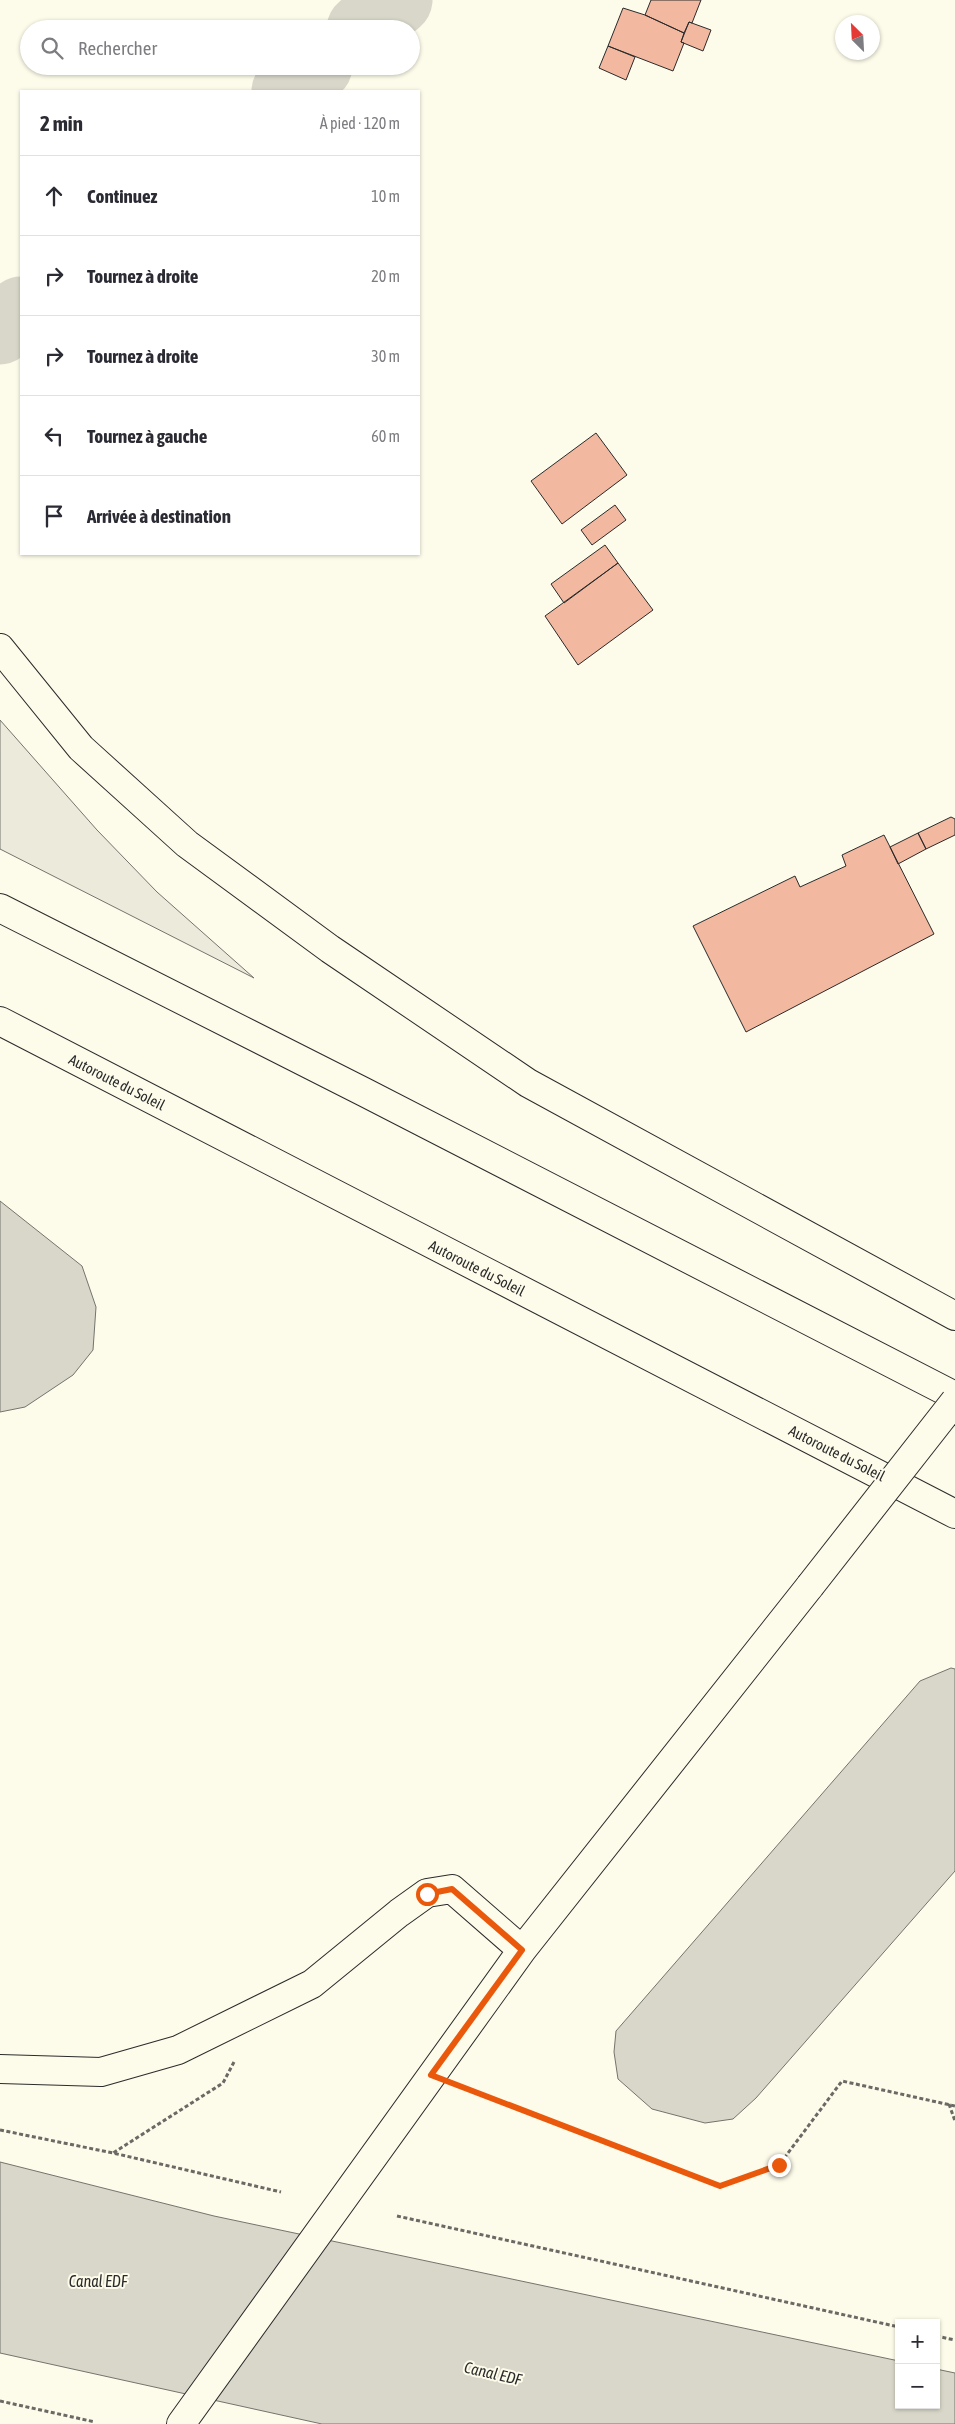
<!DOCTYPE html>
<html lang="fr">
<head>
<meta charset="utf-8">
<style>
  :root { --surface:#fff; --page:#f7f7f7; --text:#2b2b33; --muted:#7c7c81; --line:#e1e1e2 }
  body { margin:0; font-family:"Asap Condensed",sans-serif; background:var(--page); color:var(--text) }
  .controls { position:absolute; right:15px; bottom:15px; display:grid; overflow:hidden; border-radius:0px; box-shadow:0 1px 4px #0004 }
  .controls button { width:45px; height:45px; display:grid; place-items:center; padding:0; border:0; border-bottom:1px solid var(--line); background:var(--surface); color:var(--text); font:25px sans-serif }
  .compass { position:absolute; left:835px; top:15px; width:45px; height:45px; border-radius:50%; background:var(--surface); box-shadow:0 1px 4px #0004; rotate:336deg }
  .stop { position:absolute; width:15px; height:15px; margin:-11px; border:4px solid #ea580c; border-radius:50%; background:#fff }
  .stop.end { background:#ea580c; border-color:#fff; box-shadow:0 1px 5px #0008 }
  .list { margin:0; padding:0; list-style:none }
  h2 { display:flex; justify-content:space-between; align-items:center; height:65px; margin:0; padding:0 20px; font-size:21px }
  h2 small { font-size:16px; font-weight:400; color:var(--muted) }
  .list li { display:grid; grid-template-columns:32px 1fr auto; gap:15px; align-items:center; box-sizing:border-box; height:80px; padding:0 20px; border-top:1px solid var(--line) }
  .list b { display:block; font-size:19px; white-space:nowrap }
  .list em { font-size:16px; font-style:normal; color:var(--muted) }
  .icon { flex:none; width:28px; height:28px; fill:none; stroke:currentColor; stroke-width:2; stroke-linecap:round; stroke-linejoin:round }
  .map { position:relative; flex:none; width:955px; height:2424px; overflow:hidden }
  .search { position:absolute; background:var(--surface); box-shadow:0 1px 4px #0004; left:20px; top:20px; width:400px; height:55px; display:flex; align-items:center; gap:12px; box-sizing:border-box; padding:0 18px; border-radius:28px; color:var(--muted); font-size:19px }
  .panel { position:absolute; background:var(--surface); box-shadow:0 1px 4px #0004; left:20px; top:90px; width:400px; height:465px; border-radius:0px }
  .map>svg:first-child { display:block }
  .green { fill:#ecebdb; stroke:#74746e }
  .water { fill:#d8d7c9; stroke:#74746e }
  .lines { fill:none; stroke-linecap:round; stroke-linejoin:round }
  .river { stroke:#d8d7c9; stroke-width:71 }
  .building { fill:#f2b8a0; stroke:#2b2b2b }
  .minor-casing { stroke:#2b2b2b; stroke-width:30 }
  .highway-casing { stroke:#2b2b2b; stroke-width:30 }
  .path { stroke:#6a6964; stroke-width:3; stroke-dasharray:4 2.5; stroke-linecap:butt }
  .minor { stroke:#fdfbea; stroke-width:28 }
  .highway { stroke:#fdfbea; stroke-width:28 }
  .minor-bridge-casing { stroke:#2b2b2b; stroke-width:30; stroke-linecap:butt }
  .minor-bridge { stroke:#fdfbea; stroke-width:28 }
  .route { stroke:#ea580c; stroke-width:6 }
  .labels { text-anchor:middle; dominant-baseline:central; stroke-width:4; stroke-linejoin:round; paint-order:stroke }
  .street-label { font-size:15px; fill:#2b2b2b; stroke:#fdfbea }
  .water-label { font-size:16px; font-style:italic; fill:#2b2b2b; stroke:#fdfbea }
</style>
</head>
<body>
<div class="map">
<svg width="955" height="2424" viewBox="0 0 955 2424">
  <rect width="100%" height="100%" fill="#fdfbea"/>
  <!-- green -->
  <path class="green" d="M0,720L97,830L157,892L254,978L0,849Z"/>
  <!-- water -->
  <path class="water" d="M0,1201L82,1266L96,1307L93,1350L73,1375L25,1407L0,1412Z
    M951,1668L955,1669V1871L756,2098L733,2119L705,2123L652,2109L618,2079L614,2052L616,2031L920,1681Z
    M0,2162L214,2216L899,2361V2405H936V2369L955,2373V2424H322L0,2353Z"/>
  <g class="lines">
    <!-- river -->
    <path class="river" d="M362,29L397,0
      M287,91L317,66
      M0,329L21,312"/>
  </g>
  <!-- building -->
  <path class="building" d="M651,0H701L692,23L689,22L684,33L645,15Z
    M623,8L645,15L684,33L681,42L684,43L673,71L608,46Z
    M689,22L711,30L703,51L681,42Z
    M608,46L635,57L626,80L599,68Z
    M596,433L627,475L562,524L531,481Z
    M615,505L626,520L592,545L581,530Z
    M605,545L618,563L564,603L551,584Z
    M618,563L653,610L578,665L545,616Z
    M951,817L955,819V835L926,849L918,833Z
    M918,833L926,849L898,864L890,847Z
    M884,835L934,934L746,1032L693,926L795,876L800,887L846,866L842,855Z"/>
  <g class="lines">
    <defs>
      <path id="minor" d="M0,2069L101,2072L178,2050L312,1984L399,1913L427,1893L452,1889L522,1950
        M181,2424L522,1950L810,1586"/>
      <path id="highway" d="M0,648L81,748L187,844L330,949L528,1083L955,1316
        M0,908L364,1092L955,1396
        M0,1021L955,1514"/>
    </defs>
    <!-- minor casing -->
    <use href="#minor" class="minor-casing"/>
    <!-- highway casing -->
    <use href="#highway" class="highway-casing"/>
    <!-- path -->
    <path class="path" d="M234,2062L223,2083L113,2153L281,2192
      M465,2088L720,2186L779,2165L842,2081L955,2106
      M949,2104L955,2121
      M0,2130L113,2153
      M397,2216L899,2327
      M936,2336L955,2340
      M0,2401L95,2422"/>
    <!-- minor -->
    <use href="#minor" class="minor"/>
    <!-- highway -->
    <use href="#highway" class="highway"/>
    <defs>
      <path id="minor-bridge" d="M810,1586L955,1401"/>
    </defs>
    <!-- minor-bridge casing -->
    <use href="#minor-bridge" class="minor-bridge-casing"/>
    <!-- minor-bridge -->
    <use href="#minor-bridge" class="minor-bridge"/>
  </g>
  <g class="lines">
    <!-- route -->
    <path class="route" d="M427,1894L452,1889L522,1950L431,2075L720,2186L779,2165"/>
  </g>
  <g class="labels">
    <!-- street labels -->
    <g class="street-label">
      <text transform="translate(117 1082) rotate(27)">Autoroute du Soleil</text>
      <text transform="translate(477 1268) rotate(27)">Autoroute du Soleil</text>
      <text transform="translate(837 1453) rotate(27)">Autoroute du Soleil</text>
    </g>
    <!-- water labels -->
    <g class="water-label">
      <text x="98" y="2281">Canal EDF</text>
      <text transform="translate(493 2373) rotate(13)">Canal EDF</text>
    </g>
  </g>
</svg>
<div class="controls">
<button>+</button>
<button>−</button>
</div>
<svg class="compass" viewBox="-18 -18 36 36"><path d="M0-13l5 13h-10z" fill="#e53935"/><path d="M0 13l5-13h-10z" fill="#7c7c81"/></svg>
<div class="stop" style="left:427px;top:1894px"></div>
<div class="stop end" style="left:779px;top:2165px"></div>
<div class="search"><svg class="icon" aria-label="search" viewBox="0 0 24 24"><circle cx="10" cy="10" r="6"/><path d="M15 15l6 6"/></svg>Rechercher</div>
<section class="panel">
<h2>2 min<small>À pied · 120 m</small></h2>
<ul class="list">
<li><svg class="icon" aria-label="ahead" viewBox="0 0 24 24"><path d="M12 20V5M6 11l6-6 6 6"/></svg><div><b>Continuez</b></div><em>10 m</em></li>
<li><svg class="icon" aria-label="right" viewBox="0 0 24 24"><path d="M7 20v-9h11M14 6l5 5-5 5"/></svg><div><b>Tournez à droite</b></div><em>20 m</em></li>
<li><svg class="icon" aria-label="right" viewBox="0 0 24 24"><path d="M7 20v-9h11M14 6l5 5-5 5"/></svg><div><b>Tournez à droite</b></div><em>30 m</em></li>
<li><svg class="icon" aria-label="left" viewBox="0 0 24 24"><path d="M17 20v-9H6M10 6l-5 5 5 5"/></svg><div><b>Tournez à gauche</b></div><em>60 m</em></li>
<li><svg class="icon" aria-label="arrive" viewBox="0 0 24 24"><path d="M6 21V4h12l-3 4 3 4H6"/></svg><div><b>Arrivée à destination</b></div></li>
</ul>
</section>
</div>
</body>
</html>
